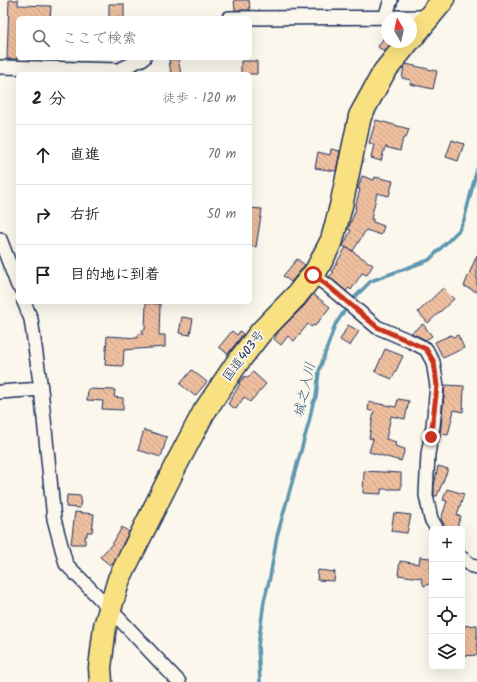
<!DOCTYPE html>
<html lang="ja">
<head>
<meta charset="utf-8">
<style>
  :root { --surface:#fff; --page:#f6f6f6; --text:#202124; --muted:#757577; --line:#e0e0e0 }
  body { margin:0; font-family:Kalam,"Klee One",sans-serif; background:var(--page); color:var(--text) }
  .controls { position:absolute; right:12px; bottom:12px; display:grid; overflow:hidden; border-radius:6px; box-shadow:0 4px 16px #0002 }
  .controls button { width:36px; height:36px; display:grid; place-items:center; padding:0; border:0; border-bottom:1px solid var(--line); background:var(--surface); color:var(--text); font:20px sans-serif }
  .compass { position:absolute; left:381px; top:12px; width:36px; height:36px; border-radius:50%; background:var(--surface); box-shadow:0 4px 16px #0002; rotate:351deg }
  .stop { position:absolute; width:12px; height:12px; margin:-9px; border:3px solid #c8321e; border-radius:50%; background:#fff }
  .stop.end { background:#c8321e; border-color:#fff; box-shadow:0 1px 4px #0008 }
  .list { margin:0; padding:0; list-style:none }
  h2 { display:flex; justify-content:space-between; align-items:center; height:52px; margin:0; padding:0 16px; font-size:17px }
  h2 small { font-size:13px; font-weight:400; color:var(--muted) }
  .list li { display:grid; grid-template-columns:26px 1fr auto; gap:12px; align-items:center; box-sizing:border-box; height:60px; padding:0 16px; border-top:1px solid var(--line) }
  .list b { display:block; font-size:15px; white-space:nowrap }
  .list em { font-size:13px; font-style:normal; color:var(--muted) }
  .icon { flex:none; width:22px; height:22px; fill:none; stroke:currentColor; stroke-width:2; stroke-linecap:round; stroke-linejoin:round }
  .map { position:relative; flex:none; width:477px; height:682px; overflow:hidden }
  .search { position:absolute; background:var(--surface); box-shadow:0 4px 16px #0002; left:16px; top:16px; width:236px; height:44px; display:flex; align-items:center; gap:10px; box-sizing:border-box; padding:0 14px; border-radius:6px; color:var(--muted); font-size:15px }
  .panel { position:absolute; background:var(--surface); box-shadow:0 4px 16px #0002; left:16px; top:72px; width:236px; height:232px; border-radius:6px }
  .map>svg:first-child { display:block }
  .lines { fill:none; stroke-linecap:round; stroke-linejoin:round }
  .stream { stroke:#5e96b0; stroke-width:3.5 }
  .building { fill:url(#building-back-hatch); stroke:#1b2f5e }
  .street-casing { stroke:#1b2f5e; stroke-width:16 }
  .highway-casing { stroke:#1b2f5e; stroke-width:25 }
  .street { stroke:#fbf7ec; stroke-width:13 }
  .highway { stroke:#f9e181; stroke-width:22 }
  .route { stroke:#c8321e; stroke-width:5 }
  .labels { text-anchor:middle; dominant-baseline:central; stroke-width:4; stroke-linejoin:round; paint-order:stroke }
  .street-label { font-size:13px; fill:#1b2f5e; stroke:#fbf7ec }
  .water-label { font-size:14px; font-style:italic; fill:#375a80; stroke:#fbf7ec }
</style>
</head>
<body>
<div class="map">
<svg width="477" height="682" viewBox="0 0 477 682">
  <defs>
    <pattern id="building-back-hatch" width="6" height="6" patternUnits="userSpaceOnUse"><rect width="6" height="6" fill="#efbf9f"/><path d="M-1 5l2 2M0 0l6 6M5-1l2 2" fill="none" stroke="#cca48b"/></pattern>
  </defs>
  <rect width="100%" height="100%" fill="#fbf7ec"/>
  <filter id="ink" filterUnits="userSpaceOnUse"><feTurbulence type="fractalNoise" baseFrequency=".025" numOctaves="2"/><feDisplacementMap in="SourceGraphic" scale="8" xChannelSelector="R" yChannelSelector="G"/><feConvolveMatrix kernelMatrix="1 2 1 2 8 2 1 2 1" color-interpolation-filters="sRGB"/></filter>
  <g filter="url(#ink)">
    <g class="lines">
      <!-- stream -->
      <path class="stream" d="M260,682L258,646L264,601L270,577L277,536L309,422L313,403L316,397L319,371L335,325L351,301L371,281L429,260L459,230L464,220L477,169"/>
    </g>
    <!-- building -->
    <path class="building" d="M9,0H18V5L51,6L50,18H18V59H7Z
      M234,0H249L250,10H235Z
      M109,4H124V18H109Z
      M384,37L387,39V42H392L384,51L378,47Z
      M178,59L181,74H171L169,60Z
      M241,61H257V74H241Z
      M406,64L437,71L433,89L410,84L411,80L402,78L404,67Z
      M376,120L409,129L406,138H403L400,151L385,147L381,161L371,158L374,144L369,143Z
      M452,140L464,144L458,161L446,157Z
      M331,149L340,151L336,171L315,168L318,152L330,155Z
      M362,176L374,180L375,177L393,181L389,196L377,193L371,219H373V222L384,226L381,235L366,230L353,251L343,246L351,230L348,229L356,209L355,208L360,189H358Z
      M250,208L262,209L256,247L250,246Z
      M346,247L373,265L367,275L362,273L351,290L349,288L346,291L329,277L334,272L332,271Z
      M477,255V292L464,286Z
      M297,259L305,265L291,282L283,276Z
      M443,288L454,299L428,323L418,312Z
      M313,294L330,307L315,326L314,325L311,327L308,324L294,341L288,336L281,345L274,339L279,331L305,305Z
      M146,303L160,304L159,335H165V347L124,350L123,366L105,365L107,336L138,338V334H143L142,330H145Z
      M182,317L193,319L190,335L179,333Z
      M423,324L432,336L426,340L411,333Z
      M348,325L359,331L350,346L340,340Z
      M232,331L237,335L240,331L243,334L228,354L219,347Z
      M451,335L453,337L458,335L464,348L443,358L435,342Z
      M385,349L403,356L392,379L375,372Z
      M192,370L207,382L195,396L180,384Z
      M253,372L266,384L250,402L244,397L236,409L228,404L240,384L239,383L245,376L248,378Z
      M445,385L464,386L463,412L454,410L448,435L441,434L438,443L441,427Z
      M88,389L115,390L114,397L123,398V410L102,409L103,401L87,400Z
      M398,399L409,401L405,419L391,416L386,439L396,442L395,446L405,449L401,461L369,452L373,439L369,438L374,412L368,410L369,402L396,407Z
      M144,430L167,437L161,457L138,450Z
      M438,466L448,469L437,496H434V486Z
      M364,471L401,473V489H381V494L363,493Z
      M447,489L464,494L457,515L461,516L456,529H445L444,525L441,519L447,501L443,500Z
      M67,495L81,496L80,508L66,507Z
      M75,512L94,514L92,532H87V536H85V544H71Z
      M394,513L411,515L407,533L391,531Z
      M122,527L129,532L114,561L110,565L100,557L113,543Z
      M420,557L431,558L430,573L432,572V583L424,586L421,578L398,575L400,561L419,564Z
      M318,570L335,572L334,581L317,580Z
      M477,625V655L462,656V626Z"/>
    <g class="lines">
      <defs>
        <path id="street" d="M385,17L391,0
          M229,18L429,17
          M0,67L119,70L144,58
          M0,239L18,286
          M313,275L327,285L377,327L412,342L426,349L433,362L437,386L433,426L428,454L426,495L431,519L437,529
          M24,302L31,319L41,389L54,519L66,564L110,609L179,682
          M0,392L41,389
          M462,558L472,566L477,567"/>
        <path id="highway" d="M411,39L443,0
          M101,682L100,668L105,626L119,579L175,467L204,412L237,363L261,332L296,296L316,271L332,240L341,206L360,116L384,72L408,42"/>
      </defs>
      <!-- street casing -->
      <use href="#street" class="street-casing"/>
      <!-- highway casing -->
      <use href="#highway" class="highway-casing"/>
      <!-- street -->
      <use href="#street" class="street"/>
      <!-- highway -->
      <use href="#highway" class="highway"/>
    </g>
  </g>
  <g class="lines" filter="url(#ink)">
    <!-- route -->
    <path class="route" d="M313,275L327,285L377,327L426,349L434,362L437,386L431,437"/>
  </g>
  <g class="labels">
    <!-- street labels -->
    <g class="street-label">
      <text transform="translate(244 356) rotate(-53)">国道403号</text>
    </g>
    <!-- water labels -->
    <g class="water-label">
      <text transform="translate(305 390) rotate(-77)">城之入川</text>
    </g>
  </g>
</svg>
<div class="controls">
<button>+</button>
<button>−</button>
<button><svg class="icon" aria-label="locate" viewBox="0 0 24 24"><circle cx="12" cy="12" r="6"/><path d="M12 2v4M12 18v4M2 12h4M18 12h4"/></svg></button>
<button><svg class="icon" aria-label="layers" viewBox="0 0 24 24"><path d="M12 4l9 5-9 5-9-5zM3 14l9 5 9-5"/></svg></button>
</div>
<svg class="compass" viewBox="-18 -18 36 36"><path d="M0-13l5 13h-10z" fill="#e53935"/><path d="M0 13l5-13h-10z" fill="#757577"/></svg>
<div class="stop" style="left:313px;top:275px"></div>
<div class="stop end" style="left:431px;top:437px"></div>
<div class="search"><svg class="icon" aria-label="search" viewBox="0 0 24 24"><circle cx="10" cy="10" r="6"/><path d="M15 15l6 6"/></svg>ここで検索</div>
<section class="panel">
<h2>2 分<small>徒歩 · 120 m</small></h2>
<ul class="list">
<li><svg class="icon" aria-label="ahead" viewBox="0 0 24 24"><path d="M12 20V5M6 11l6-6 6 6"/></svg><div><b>直進</b></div><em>70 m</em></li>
<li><svg class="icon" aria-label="right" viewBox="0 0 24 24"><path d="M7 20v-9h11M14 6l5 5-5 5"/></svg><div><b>右折</b></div><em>50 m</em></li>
<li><svg class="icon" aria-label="arrive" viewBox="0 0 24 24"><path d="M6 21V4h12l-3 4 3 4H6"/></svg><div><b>目的地に到着</b></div></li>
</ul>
</section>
</div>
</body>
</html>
